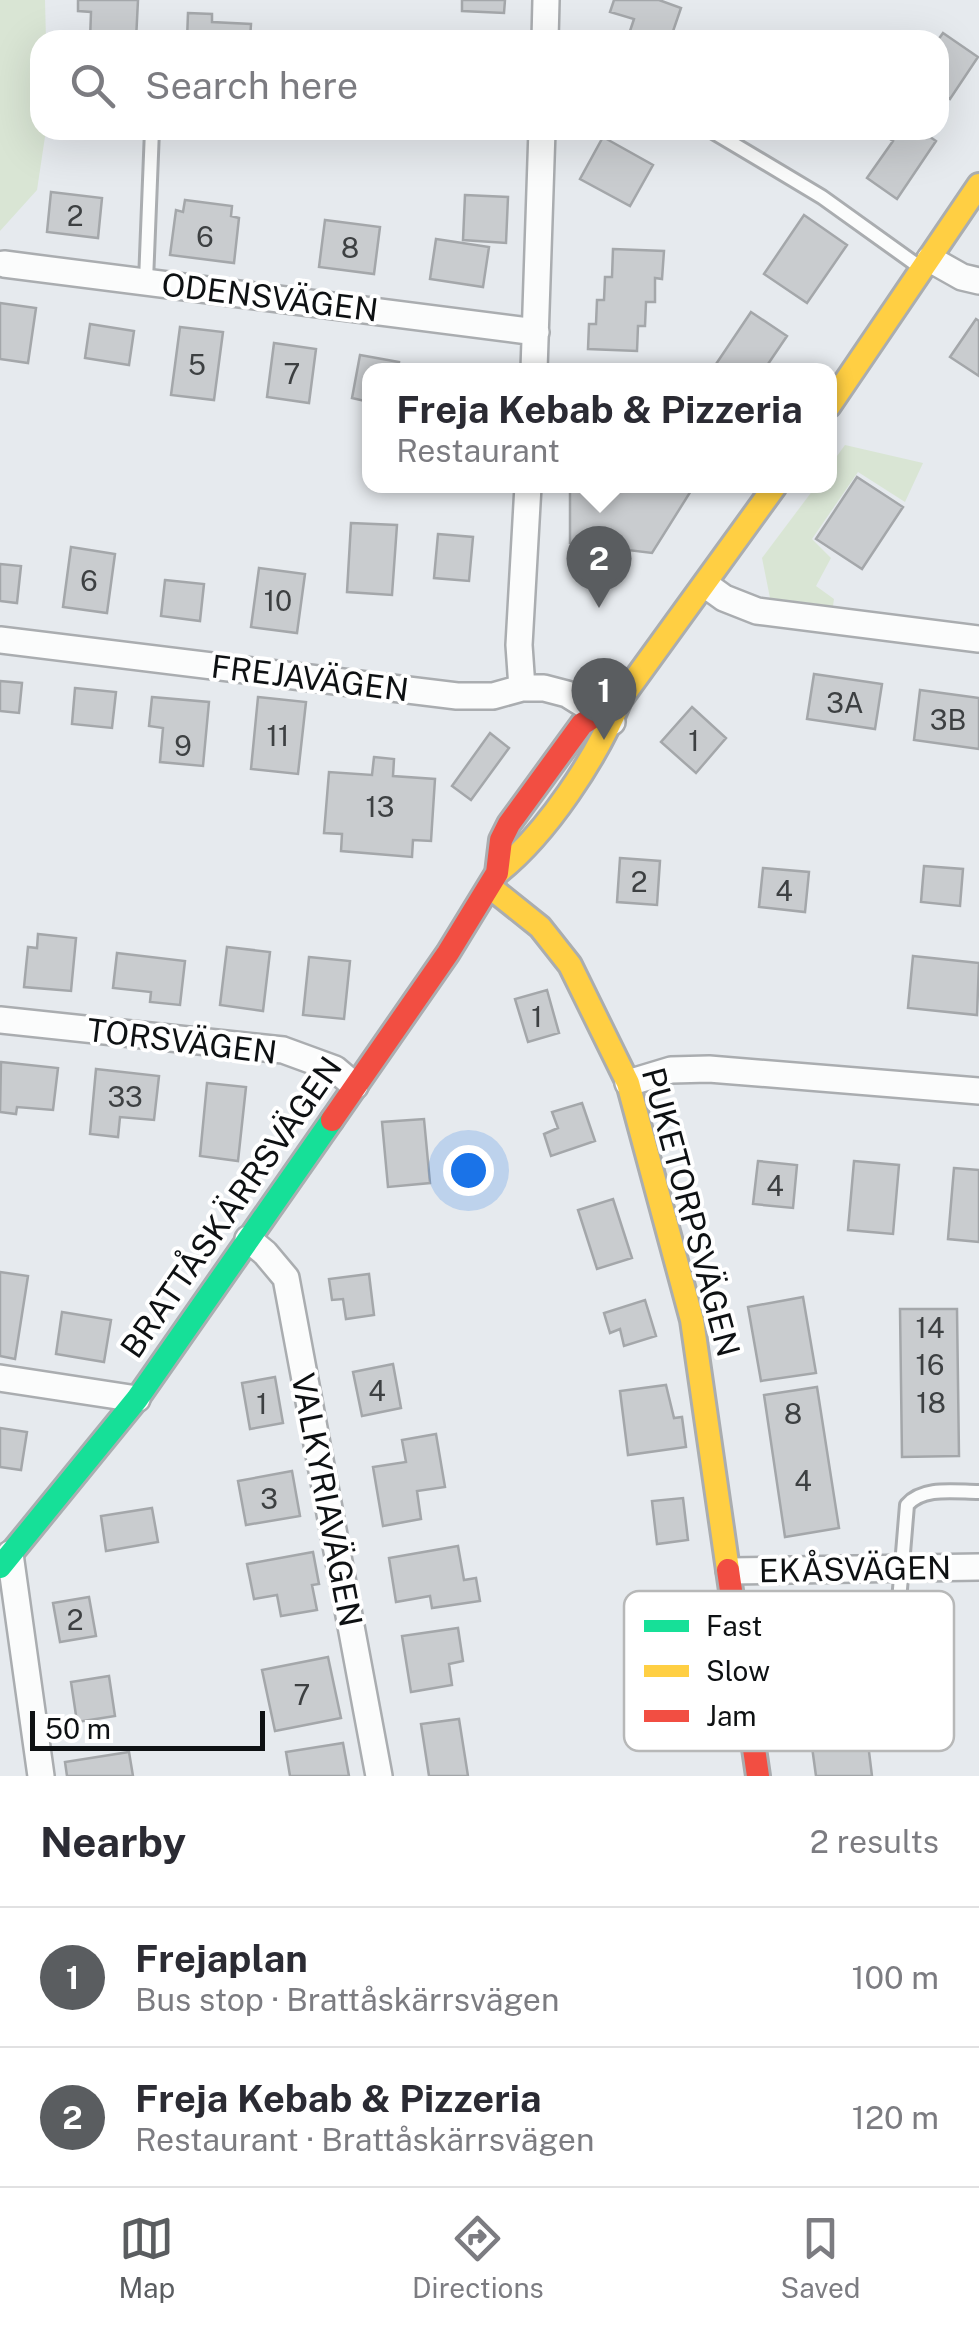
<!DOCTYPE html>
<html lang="en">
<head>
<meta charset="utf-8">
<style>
  :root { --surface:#fff; --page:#f2f2f3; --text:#2b2b33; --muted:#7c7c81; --line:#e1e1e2; --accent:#5a5d60 }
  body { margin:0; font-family:"Public Sans",sans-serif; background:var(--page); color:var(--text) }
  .scale { position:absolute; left:30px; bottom:25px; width:235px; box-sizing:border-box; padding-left:10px; border:5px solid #0e1113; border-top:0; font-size:28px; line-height:35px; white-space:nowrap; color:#0e1113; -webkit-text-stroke:8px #fff; paint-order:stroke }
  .you { position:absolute; left:468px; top:1170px; width:35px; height:35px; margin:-25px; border:8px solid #fff; border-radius:50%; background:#1a73e8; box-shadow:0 0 0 15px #1a73e833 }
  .badge { display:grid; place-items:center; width:65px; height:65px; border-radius:50%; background:var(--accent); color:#fff; font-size:32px; font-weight:700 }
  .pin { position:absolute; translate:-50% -82px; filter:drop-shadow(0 2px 5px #0008) }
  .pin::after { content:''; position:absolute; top:52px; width:35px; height:30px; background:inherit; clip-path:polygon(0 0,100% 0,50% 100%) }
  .popup { position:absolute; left:362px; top:363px; width:475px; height:130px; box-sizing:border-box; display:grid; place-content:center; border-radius:20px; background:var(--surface); filter:drop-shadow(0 2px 8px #0005); font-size:32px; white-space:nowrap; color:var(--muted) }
  .popup b { font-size:38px; color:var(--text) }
  .popup::after { content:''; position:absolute; left:50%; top:100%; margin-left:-20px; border:20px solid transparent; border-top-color:var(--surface) }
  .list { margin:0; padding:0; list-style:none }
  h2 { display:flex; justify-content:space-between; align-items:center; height:130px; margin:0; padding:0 40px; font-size:42px }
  h2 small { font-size:32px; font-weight:400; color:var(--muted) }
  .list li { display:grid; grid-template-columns:65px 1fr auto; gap:30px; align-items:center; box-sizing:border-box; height:140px; padding:0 40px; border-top:2px solid var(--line) }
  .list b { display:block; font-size:38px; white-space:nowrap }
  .list p { margin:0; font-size:32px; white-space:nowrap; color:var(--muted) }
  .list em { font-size:32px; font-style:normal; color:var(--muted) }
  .icon { flex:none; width:55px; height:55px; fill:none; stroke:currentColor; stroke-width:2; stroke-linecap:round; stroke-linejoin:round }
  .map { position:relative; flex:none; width:979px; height:1776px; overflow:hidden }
  .search { position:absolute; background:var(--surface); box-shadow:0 10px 40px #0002; left:30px; right:30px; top:30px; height:110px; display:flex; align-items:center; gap:25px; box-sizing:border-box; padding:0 35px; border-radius:30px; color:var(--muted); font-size:38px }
  .sheet { height:410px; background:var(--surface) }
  nav { display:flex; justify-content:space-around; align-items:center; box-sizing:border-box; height:140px; border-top:2px solid var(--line); background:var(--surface); font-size:28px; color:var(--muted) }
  nav a { display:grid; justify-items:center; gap:5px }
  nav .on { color:var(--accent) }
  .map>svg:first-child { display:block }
  .green { fill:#d9e5d4 }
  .building { fill:#c9cccf; stroke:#a4a7aa; stroke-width:2.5 }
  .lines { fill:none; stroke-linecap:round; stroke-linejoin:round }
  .lane-casing { stroke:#aaadb0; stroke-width:18 }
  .street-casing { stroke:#aaadb0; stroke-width:30 }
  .fast-casing { stroke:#aaadb0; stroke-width:28 }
  .slow-casing { stroke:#aaadb0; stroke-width:28 }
  .jam-casing { stroke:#aaadb0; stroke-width:28 }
  .lane { stroke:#fbfcfc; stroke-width:12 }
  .street { stroke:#fbfcfc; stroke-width:25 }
  .fast { stroke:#16e098; stroke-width:22 }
  .slow { stroke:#ffcf43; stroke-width:22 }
  .jam { stroke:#f24e42; stroke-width:22 }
  .labels { text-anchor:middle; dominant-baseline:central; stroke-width:8; stroke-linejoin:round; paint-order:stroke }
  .number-label { font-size:28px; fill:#3d4042 }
  .street-label { font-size:32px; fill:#0e1113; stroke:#fff }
  .key { fill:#fff; stroke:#b7b8b8; stroke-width:2.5 }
  .key-label { font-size:28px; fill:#0e1113 }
</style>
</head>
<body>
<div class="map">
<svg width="979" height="1776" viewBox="0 0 979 1776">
  <rect width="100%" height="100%" fill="#e6eaee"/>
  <!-- green -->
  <path class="green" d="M0,0H45L46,40H40V130H46L37,190L0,231Z
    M845,445L923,463L905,502L858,472L812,539L831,558L816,586L834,599L833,606L770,598L762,558L816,486H829V467Z"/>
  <!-- building -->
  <path class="building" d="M78,0H138L136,40H90L91,12L78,11Z
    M462,0H505L504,13L462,11Z
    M614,0H659L681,8L670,40H627L634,19L610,12Z
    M188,13L212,14V22L251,24L250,40H187Z
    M943,33L978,57L950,99L939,91L938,40Z
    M876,130H920L936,141L897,199L867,178L893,141Z
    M603,137L653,165L630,206L580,179Z
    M51,192L102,198L98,238L47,232Z
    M465,195L508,197L506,243L463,240Z
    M185,200L232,206L231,216L239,218L234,263L170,255L176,210L183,212Z
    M804,215L847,245L807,303L764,274Z
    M325,220L380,227L374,274L319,267Z
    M436,239L489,247L483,287L430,279Z
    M613,249L664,251L662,279L655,278V302H646L645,326H638L637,351L588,349L589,324H596L597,300H604L605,277H612Z
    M0,303L36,308L28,363L0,359Z
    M751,312L787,336L764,370H712Z
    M976,319L979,321V376L950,357Z
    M90,324L134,331L129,365L85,358Z
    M180,327L223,332L214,400L171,395Z
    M274,343L316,349L309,403L267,397Z
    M360,355L399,362L398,370H369V402L352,398Z
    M857,477L903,507L862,569L816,539Z
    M570,486H694L652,553L570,543Z
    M351,523L397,525L392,595L347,592Z
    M438,534L473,537L469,581L434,578Z
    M71,547L115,554L107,613L63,607Z
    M0,564L21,566L17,603L0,601Z
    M259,568L305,574L297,633L251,627Z
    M165,580L204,584L200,621L161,616Z
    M814,674L882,684L875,729L807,719Z
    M0,681L22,683L19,713L0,711Z
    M75,688L116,692L112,728L72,724Z
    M920,690L979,698V749L914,740Z
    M152,697L209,702L203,766L160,762L163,728L149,726Z
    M258,697L306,702L298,774L251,769Z
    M692,707L726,738L696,773L661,742Z
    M490,733L509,748L471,800L452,786Z
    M374,757L394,759L393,776L435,779L431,841L413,840L412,857L341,851L342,834L324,833L329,772L372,775Z
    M620,858L660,861L657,905L617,902Z
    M924,866L963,869L960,906L921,902Z
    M763,868L809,872L805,912L759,907Z
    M38,934L76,938L71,991L24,987L28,947L37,948Z
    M227,947L270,952L263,1011L220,1005Z
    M117,953L185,961L180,1005L150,1002L151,992L113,988Z
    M913,956L979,963L977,1015L908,1008Z
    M309,957L350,961L344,1019L303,1015Z
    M547,990L559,1033L528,1042L515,999Z
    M1,1062L58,1068L53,1110L17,1107L16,1114L0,1112Z
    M96,1069L159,1076L154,1120L120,1117L118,1137L90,1134Z
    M207,1083L246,1087L238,1161L200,1156Z
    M582,1103L595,1141L551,1156L544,1134L558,1128L552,1112Z
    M424,1119L430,1183L388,1187L382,1122Z
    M758,1161L797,1165L793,1208L753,1204Z
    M854,1161L899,1165L893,1234L848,1230Z
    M954,1168L979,1170V1242L948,1239Z
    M613,1199L632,1258L597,1269L578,1210Z
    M0,1272L28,1276L15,1359L0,1356Z
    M369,1274L374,1315L346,1319L343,1299L332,1300L329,1279Z
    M803,1297L816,1373L761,1381L748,1307Z
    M645,1300L656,1336L624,1346L620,1329L610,1333L604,1313Z
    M900,1309H957L959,1456L902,1457Z
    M62,1312L111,1320L104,1362L56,1354Z
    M393,1364L401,1408L362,1416L353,1372Z
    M275,1377L283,1423L250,1429L242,1383Z
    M666,1385L674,1418L682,1417L686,1447L628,1455L620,1391Z
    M817,1387L839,1528L785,1537L764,1395Z
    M0,1428L27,1432L21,1470L0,1467Z
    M436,1434L445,1487L417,1491L421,1519L383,1526L373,1467L406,1462L402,1440Z
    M292,1471L300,1516L246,1525L238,1481Z
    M683,1498L688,1540L657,1544L652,1501Z
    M152,1508L158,1542L106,1551L101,1516Z
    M458,1546L464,1580L476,1578L480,1601L432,1608L430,1596L396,1602L389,1558Z
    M313,1552L319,1584L312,1585L317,1610L281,1616L277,1595L254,1599L247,1564Z
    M694,1595L700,1634L665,1638L659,1599Z
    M89,1597L96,1636L60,1642L53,1603Z
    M458,1628L463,1661L449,1664L452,1685L411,1692L402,1636Z
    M808,1645L812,1671L784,1674L781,1648Z
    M328,1657L341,1718L275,1731L262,1670Z
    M109,1676L115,1716L77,1722L71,1682Z
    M817,1678L822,1710L785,1716L780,1683Z
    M709,1695L710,1707L721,1705L726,1745L699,1748L698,1739L679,1741L673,1700Z
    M459,1719L468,1776H429L421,1724Z
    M865,1719L872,1776H816L809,1725Z
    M343,1743L349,1776H290L286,1752Z
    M129,1752L133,1776H67L65,1762Z"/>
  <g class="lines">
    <defs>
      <path id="lane" d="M710,130L822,197L921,268
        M146,281L152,130
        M912,1705L899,1601L907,1505C923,1486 956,1492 979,1492"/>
      <path id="street" d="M545,40L546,0
        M930,259L962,277L979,281
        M4,264L536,332
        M534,370L542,130
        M706,585L724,598L757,611L979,639
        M0,640L457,696H493L522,688H544L567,694L612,722
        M522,688L519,645L528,486
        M0,1020L283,1050L335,1069L355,1086
        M628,1083L671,1070L709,1069L979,1091
        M248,1239L265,1253L286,1278L379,1776
        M0,1378L137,1399
        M10,1554L41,1776
        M731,1571L979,1567"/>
      <path id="fast" d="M0,1567L137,1399L332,1120"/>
      <path id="slow" d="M829,406L979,185
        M497,873C546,835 597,757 620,700L775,486
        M490,887L540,927L570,965L628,1083L692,1320L728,1570"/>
      <path id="jam" d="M332,1120L448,953L497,873L501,840L509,824L582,724L620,700
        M728,1570L758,1776"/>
    </defs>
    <!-- lane casing -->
    <use href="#lane" class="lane-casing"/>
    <!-- street casing -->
    <use href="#street" class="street-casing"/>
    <!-- fast casing -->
    <use href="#fast" class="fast-casing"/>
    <!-- slow casing -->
    <use href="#slow" class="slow-casing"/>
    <!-- jam casing -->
    <use href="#jam" class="jam-casing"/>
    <!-- lane -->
    <use href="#lane" class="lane"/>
    <!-- street -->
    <use href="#street" class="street"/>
    <!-- fast -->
    <use href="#fast" class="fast"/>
    <!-- slow -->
    <use href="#slow" class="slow"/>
    <!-- jam -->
    <use href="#jam" class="jam"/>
  </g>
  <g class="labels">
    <!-- number labels -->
    <g class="number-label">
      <text x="75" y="215">2</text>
      <text x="205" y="236">6</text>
      <text x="350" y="247">8</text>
      <text x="197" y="364">5</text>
      <text x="292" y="373">7</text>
      <text x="89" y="580">6</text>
      <text x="278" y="600">10</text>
      <text x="845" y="702">3A</text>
      <text x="948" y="719">3B</text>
      <text x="278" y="735">11</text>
      <text x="694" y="740">1</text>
      <text x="183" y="745">9</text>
      <text x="380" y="806">13</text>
      <text x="639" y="881">2</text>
      <text x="784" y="890">4</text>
      <text x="537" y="1016">1</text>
      <text x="125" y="1096">33</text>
      <text x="775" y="1185">4</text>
      <text x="930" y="1327">14</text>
      <text x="930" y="1364">16</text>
      <text x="377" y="1390">4</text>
      <text x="931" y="1402">18</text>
      <text x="262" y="1403">1</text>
      <text x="793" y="1413">8</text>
      <text x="803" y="1480">4</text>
      <text x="269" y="1498">3</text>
      <text x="75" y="1619">2</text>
      <text x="302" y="1694">7</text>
    </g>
    <!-- street labels -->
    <g class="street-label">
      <text transform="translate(270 297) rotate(7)">ODENSVÄGEN</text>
      <text transform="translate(310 678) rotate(7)">FREJAVÄGEN</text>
      <text transform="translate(182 1041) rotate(7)">TORSVÄGEN</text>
      <text transform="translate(231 1207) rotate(-55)">BRATTÅSKÄRRSVÄGEN</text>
      <text transform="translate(691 1212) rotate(75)">PUKETORPSVÄGEN</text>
      <text transform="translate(327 1500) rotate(79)">VALKYRIAVÄGEN</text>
      <text transform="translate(855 1569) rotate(-1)">EKÅSVÄGEN</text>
    </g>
  </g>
  <!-- legend -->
  <rect x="624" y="1591" width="330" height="160" rx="15" class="key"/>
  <rect x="644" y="1620" width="45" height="12" fill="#16e098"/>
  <rect x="644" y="1665" width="45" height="12" fill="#ffcf43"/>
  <rect x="644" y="1710" width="45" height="12" fill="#f24e42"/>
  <g class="key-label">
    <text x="706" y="1636">Fast</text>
    <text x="706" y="1681">Slow</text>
    <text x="706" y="1726">Jam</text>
  </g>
</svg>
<div class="scale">50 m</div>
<div class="you"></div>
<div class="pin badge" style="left:604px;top:740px">1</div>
<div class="pin badge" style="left:599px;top:608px">2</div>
<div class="popup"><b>Freja Kebab &amp; Pizzeria</b>Restaurant</div>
<div class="search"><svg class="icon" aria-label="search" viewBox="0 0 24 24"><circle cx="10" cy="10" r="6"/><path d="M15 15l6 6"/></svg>Search here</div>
</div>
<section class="sheet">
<h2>Nearby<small>2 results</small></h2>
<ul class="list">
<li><span class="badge">1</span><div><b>Frejaplan</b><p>Bus stop · Brattåskärrsvägen</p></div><em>100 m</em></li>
<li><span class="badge">2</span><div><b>Freja Kebab &amp; Pizzeria</b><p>Restaurant · Brattåskärrsvägen</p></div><em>120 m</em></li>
</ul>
</section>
<nav>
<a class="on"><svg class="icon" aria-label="map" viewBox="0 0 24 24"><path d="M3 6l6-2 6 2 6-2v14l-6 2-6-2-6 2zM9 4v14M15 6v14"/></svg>Map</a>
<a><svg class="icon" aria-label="directions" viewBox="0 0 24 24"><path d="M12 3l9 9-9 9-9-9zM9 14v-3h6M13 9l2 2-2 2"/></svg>Directions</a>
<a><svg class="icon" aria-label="saved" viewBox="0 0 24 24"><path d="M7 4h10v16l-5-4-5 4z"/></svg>Saved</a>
</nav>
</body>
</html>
